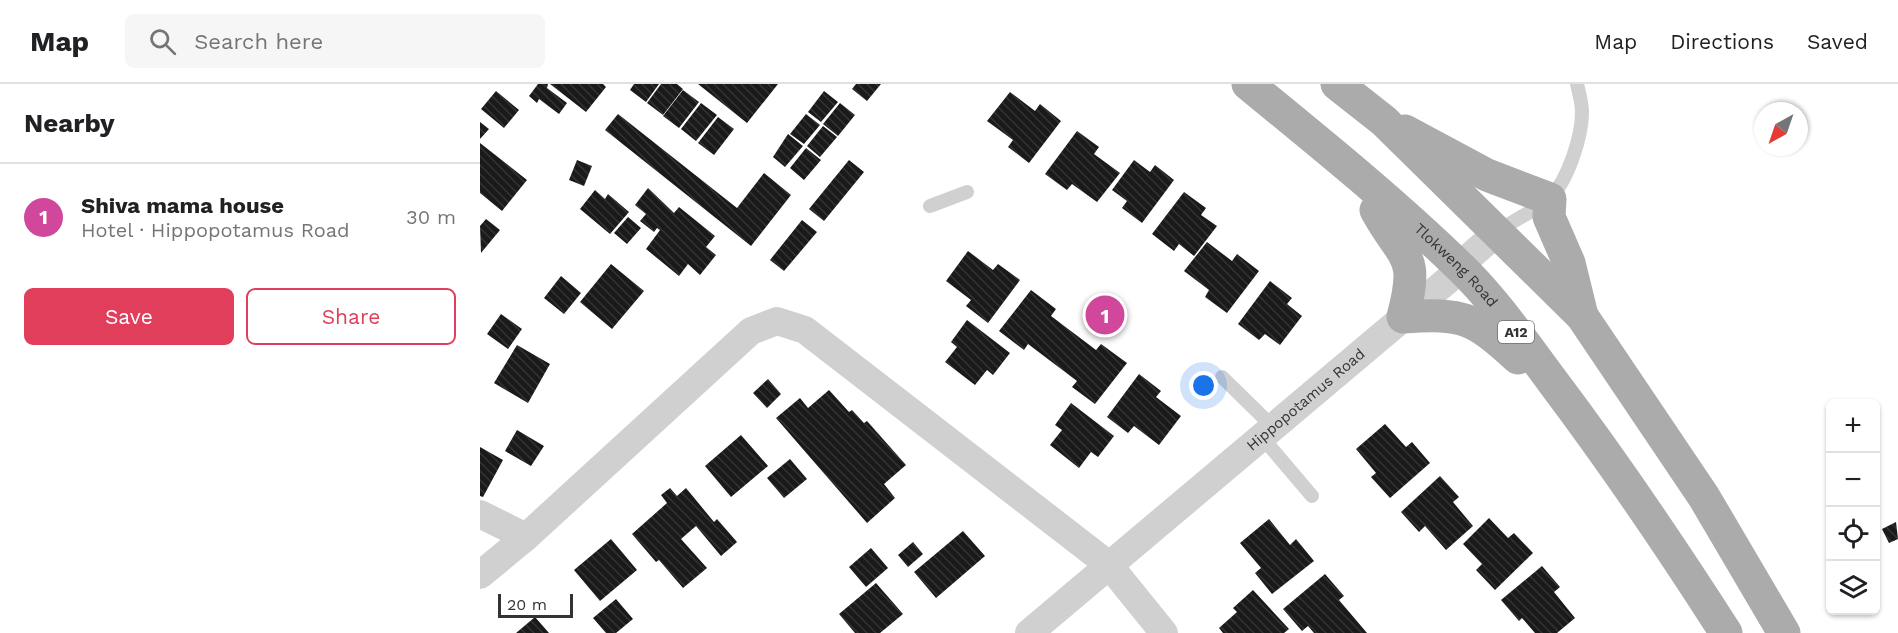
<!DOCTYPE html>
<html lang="en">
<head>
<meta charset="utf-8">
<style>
  :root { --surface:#fff; --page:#f6f6f6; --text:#202124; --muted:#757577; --line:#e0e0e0; --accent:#e13e5b }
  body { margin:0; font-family:"Work Sans",sans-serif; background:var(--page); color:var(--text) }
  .controls { position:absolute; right:18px; bottom:18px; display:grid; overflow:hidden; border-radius:9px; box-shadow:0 2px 4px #0004 }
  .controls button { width:54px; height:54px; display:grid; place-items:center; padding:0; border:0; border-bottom:2px solid var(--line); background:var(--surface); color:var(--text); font:30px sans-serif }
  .compass { position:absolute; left:1274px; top:18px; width:54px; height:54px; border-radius:50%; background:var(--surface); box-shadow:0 2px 4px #0004; rotate:220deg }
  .scale { position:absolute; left:18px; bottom:15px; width:75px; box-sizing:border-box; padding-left:6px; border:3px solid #333; border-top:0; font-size:16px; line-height:21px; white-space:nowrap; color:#333; -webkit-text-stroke:4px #fff; paint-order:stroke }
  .you { position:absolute; left:724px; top:302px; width:21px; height:21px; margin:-15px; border:4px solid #fff; border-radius:50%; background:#1a73e8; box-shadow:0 0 0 9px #1a73e833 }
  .badge { display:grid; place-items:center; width:39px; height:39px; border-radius:50%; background:var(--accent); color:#fff; font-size:20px; font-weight:700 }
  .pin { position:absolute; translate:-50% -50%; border:3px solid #fff; box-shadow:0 2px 6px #0006 }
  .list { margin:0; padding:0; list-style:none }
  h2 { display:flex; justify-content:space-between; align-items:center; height:78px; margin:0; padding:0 24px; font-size:26px }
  h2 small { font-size:20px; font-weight:400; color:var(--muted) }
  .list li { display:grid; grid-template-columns:39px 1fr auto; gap:18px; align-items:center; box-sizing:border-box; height:108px; padding:0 24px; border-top:2px solid var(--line) }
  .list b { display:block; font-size:22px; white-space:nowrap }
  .list p { margin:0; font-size:20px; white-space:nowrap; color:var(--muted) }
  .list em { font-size:20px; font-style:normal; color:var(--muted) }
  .actions { display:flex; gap:12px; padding:18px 24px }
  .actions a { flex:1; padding:14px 0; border:2px solid var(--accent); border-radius:9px; text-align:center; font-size:21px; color:var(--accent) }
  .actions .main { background:var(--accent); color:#fff }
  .icon { flex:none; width:33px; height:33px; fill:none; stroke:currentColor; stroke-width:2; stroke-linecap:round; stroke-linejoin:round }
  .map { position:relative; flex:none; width:1418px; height:549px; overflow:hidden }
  header { display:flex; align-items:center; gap:36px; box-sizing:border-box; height:84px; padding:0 30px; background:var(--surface); border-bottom:2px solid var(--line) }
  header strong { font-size:28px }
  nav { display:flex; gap:33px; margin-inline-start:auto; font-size:21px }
  .search { width:420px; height:54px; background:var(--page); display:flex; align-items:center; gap:15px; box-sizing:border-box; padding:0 21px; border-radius:9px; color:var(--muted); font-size:22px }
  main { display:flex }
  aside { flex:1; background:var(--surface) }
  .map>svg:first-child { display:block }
  .building { fill:url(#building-back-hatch) }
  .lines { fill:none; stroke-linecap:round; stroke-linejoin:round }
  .lane { stroke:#d0d0d0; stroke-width:14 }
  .street { stroke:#d0d0d0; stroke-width:28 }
  .primary { stroke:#ababab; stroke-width:33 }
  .labels { text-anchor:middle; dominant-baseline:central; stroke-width:6; stroke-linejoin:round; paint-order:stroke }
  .shield { fill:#fff; stroke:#707070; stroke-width:1.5 }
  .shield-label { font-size:14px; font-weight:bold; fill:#333 }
  .street-label { font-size:15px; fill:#333; stroke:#fff }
</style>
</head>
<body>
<header>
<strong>Map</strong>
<div class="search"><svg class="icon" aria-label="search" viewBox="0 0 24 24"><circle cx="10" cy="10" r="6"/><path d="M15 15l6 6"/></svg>Search here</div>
<nav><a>Map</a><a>Directions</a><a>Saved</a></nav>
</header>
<main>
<aside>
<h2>Nearby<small></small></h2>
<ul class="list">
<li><span class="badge" style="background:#d1479c">1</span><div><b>Shiva mama house</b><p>Hotel · Hippopotamus Road</p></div><em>30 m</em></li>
</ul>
<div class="actions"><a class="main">Save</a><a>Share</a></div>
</aside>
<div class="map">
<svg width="1418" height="549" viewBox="0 0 1418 549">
  <defs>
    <pattern id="building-back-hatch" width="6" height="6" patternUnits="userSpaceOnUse" patternTransform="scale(1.5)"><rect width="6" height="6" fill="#1a1a1a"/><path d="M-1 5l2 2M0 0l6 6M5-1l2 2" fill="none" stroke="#333"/></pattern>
  </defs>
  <rect width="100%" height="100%" fill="#fff"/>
  <!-- building -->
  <path class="building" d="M58,0H68L67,4L87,19L79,30L59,15L57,19L49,12Z
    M70,0H123L126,3L106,28Z
    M154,0H179L166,18L150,6Z
    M181,0H197L203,5L183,31L167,19Z
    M218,0H298L267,39Z
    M376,0H401L387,17L372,5Z
    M203,6L219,18L199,44L183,32Z
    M16,7L39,26L24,44L1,25Z
    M344,7L358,18L341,38L328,28Z
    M530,8L555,27L560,20L581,37L549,79L528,63L533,56L507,37Z
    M221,19L237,31L216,57L201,45Z
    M360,19L375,31L358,52L343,40Z
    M138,30L257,124L284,89L311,111L271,162L125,46Z
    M326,30L340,41L324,60L310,50Z
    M238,33L254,45L234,71L218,59Z
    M0,38L9,45L0,55Z
    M343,42L357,53L340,73L327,62Z
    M597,47L619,63L614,70L640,89L617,118L592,100L587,106L565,90Z
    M308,50L323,62L305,83L293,73Z
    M0,59L47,96L22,127L0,109Z
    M326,64L341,76L324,96L310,84Z
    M97,76L112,82L104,102L89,96Z
    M369,76L384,88L344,137L329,125Z
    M654,76L670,88L675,81L694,96L662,139L642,124L647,117L632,106Z
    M168,104L194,129L199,123L235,152L226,163L236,171L220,191L208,180L199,192L166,165L180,146L177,144L174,148L160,137L166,130L155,121Z
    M115,106L125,115L128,110L149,128L130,150L100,125Z
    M704,108L726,124L721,131L737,142L714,172L699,160L694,167L672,150Z
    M148,133L161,144L147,160L134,149Z
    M6,135L20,146L1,169L0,142Z
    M322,136L337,148L304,187L290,176Z
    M727,158L752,177L757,170L779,187L747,229L725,213L729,206L704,187Z
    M488,167L513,186L518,180L540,196L508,239L486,222L491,216L466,197Z
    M131,180L164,207L132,245L100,218Z
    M81,192L101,209L84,230L64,214Z
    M790,197L812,214L807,220L822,232L800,261L785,250L779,256L758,240Z
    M551,206L576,225L571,232L616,266L621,260L647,279L615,320L592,303L597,297L548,260L544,266L519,247Z
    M21,230L42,245L28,265L7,250Z
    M487,236L530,269L513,291L507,286L495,301L465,278L477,263L471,258Z
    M37,261L70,280L48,319L14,299Z
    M659,290L681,307L676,313L701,332L679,361L654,342L648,349L627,333Z
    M288,295L301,310L287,324L273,309Z
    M349,306L369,328L372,326L384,339L387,337L426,381L404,400L415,414L387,439L296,334L320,314L328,324Z
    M591,319L634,352L618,373L611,368L599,384L570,361L582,346L575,341Z
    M905,340L926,363L932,358L950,379L910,414L891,393L896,389L876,365Z
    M37,346L64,362L51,382L25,367Z
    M261,351L288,382L251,413L225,382Z
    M0,363L23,376L3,413L0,412Z
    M310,375L327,395L304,414L287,394Z
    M960,392L979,413L973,418L993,442L966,466L945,442L939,448L921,428Z
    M190,404L197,412L206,404L234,438L237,435L257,458L241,472L216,442L201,455L227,484L203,504L179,476L176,478L152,450L187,419L181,411Z
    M1009,434L1028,454L1034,449L1053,469L1015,506L996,486L1002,480L983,460Z
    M789,435L810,461L816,455L834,477L792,510L775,489L781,484L760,459Z
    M1416,438L1418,455L1409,459L1402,445Z
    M483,447L505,472L456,514L434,488Z
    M131,455L157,486L120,517L94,486Z
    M433,458L443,470L428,483L418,471Z
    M391,464L408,484L386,503L369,483Z
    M1062,482L1080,503L1074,508L1095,534L1077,549H1055L1042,534L1039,537L1021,516Z
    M845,490L864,512L859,516L887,549H834L828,542L822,547L803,525Z
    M396,499L423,530L400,549H375L359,530Z
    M773,506L809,545L804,549H743L739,544L757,528L753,524Z
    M136,515L153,535L136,549H126L113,534Z
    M55,533L69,549H36Z"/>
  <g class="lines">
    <!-- lane -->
    <path class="lane" d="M450,122L487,108
      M1019,147C1032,137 1061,123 1070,114C1088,96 1102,53 1102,28C1102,19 1099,9 1097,0
      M742,293L793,343
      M781,352L832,412"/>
    <!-- street -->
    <g class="street">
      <path d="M0,430L46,453"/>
      <path d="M0,491L46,453L271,247L297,237L325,246L629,481L684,549"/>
      <path id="s1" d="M549,549L969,195L979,182L1019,147"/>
    </g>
    <!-- primary -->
    <g class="primary">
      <path id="s2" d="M768,0C839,58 912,117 978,181C1014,215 1043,258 1073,298C1134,379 1191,463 1246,549"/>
      <path d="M857,0L904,37L1102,232L1224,413L1304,549"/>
      <path d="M925,47L1007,91L1070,115L1069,133L1089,179L1102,232"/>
      <path d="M896,126C924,177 940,169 923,233C984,229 993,233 1038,274"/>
    </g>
  </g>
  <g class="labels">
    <!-- shield labels -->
    <rect class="shield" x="1018" y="237" width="36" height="22" rx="4.5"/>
    <g class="shield-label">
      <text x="1036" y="248">A12</text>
    </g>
    <!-- street labels -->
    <g class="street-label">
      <text stroke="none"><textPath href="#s2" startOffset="276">Tlokweng Road</textPath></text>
      <text stroke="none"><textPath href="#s1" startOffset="362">Hippopotamus Road</textPath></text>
    </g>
  </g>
</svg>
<div class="controls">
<button>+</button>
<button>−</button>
<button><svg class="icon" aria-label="locate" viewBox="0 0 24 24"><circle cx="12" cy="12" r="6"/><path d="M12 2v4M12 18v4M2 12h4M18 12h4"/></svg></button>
<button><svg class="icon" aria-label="layers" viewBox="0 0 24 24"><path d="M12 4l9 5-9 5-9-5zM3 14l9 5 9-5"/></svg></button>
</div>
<svg class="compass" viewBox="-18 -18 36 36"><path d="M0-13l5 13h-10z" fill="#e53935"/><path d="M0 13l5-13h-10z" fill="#757577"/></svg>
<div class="scale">20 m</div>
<div class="you"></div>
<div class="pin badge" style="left:625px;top:231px;background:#d1479c">1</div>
</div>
</main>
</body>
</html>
